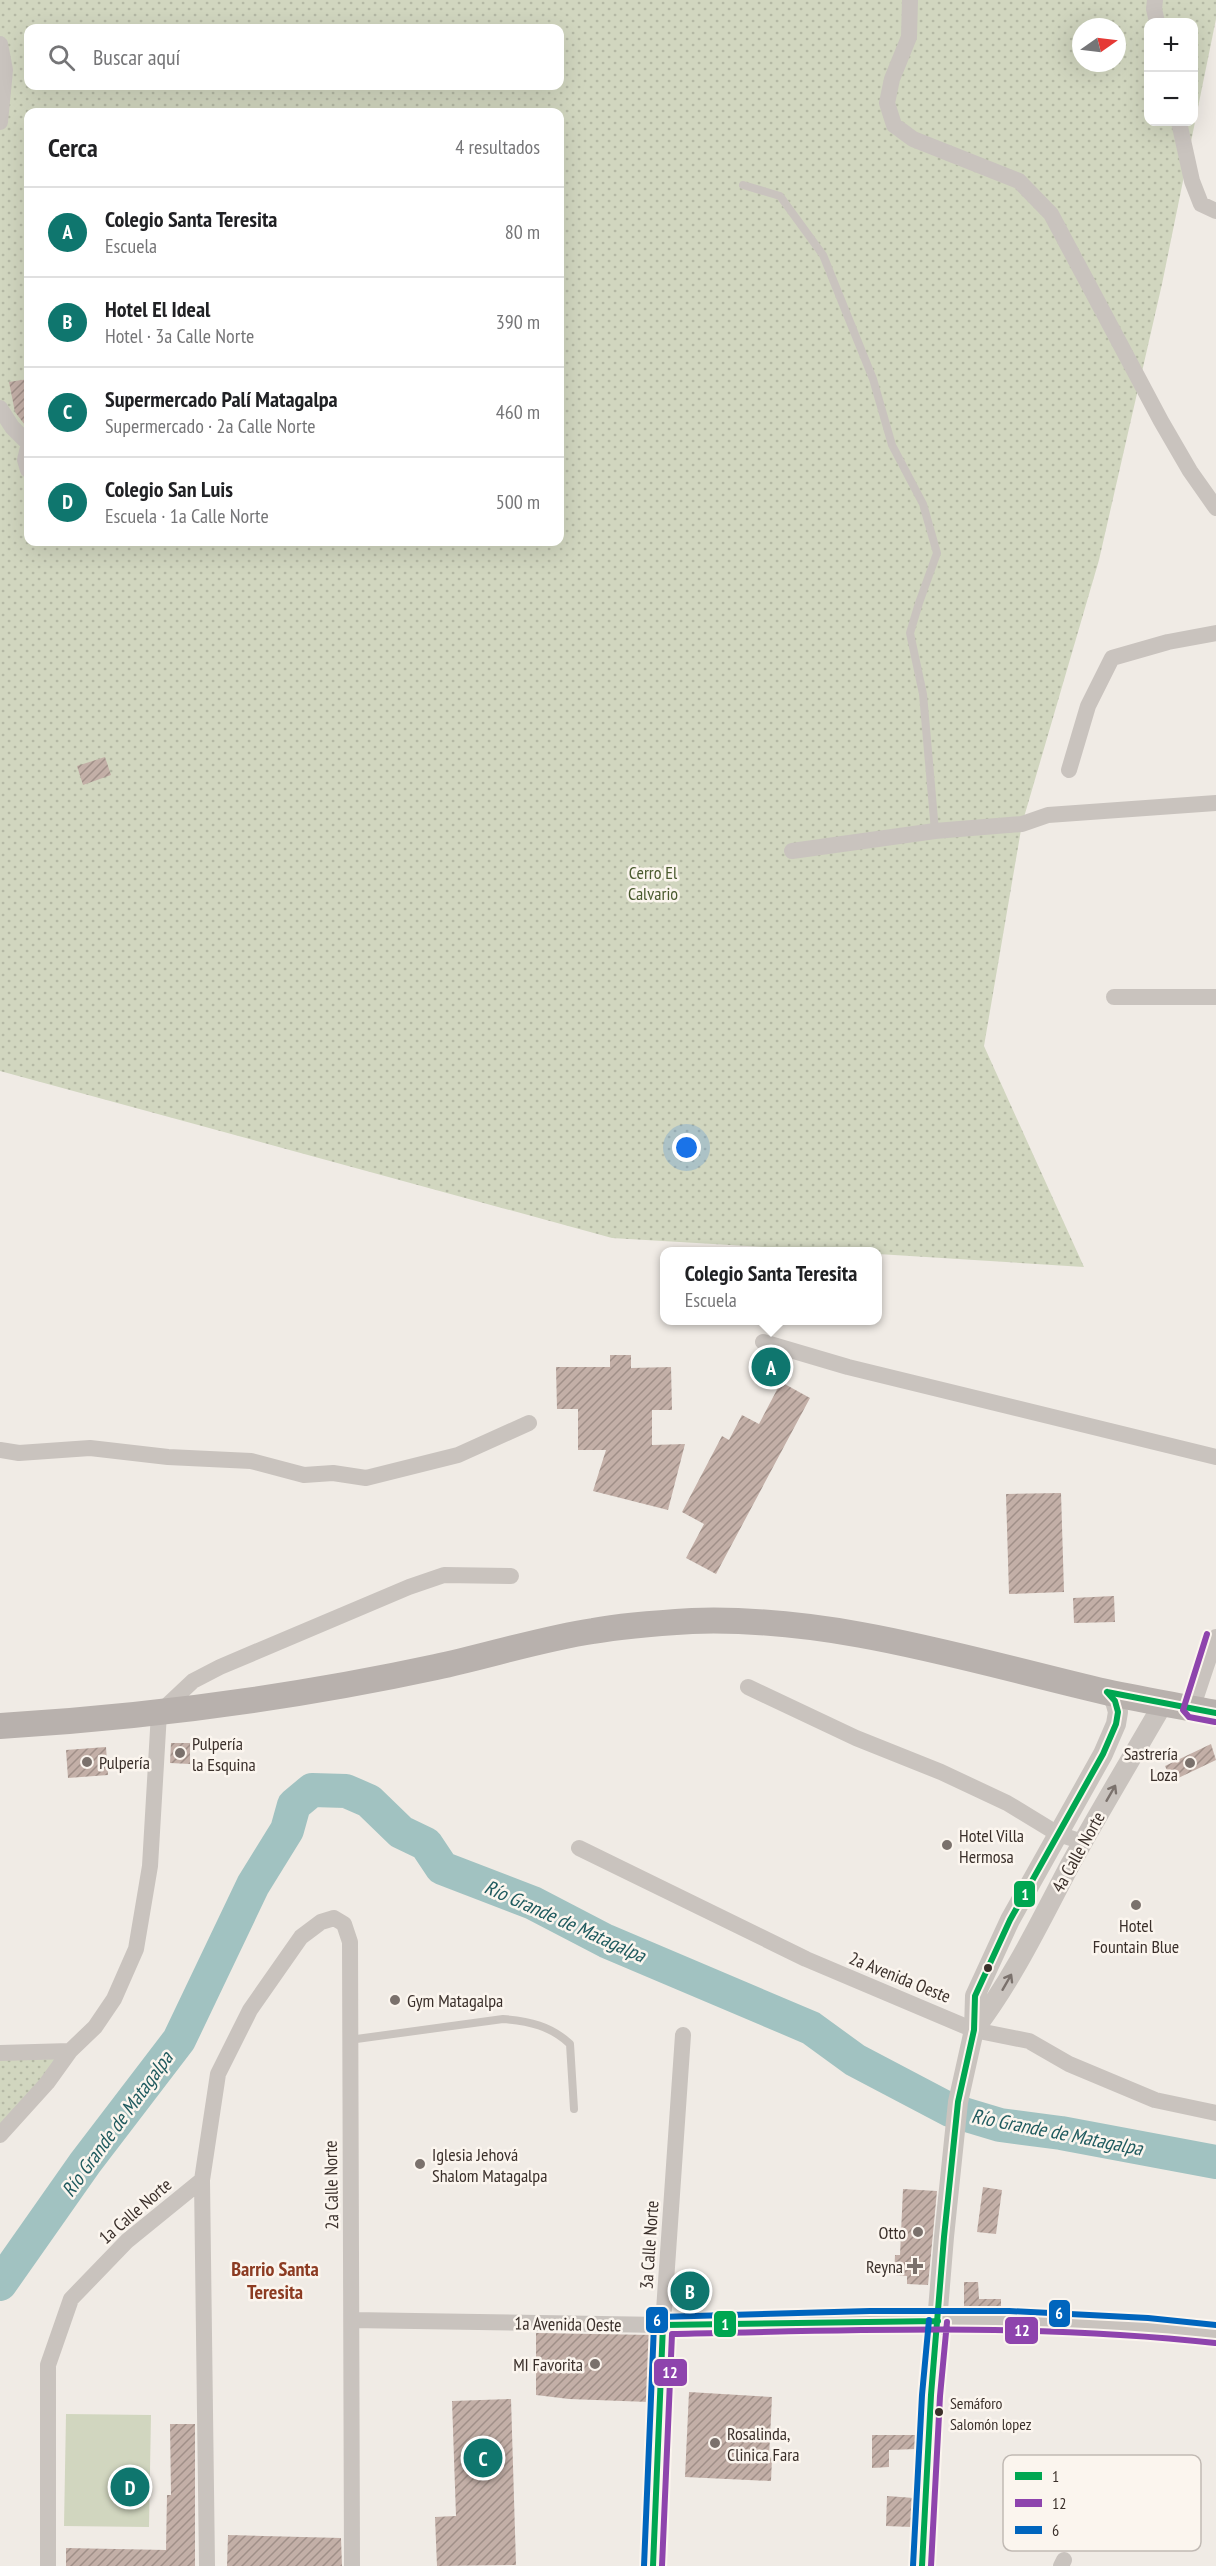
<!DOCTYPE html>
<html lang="es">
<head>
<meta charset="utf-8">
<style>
  :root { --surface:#fff; --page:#f6f6f6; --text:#202124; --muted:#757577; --line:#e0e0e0; --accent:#0f766e }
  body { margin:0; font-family:"PT Sans Narrow",sans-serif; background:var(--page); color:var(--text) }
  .controls { position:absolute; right:18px; top:18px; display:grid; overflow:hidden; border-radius:12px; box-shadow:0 6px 24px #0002 }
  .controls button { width:54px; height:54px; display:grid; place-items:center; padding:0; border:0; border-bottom:2px solid var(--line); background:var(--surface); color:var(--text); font:30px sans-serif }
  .compass { position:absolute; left:1072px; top:18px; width:54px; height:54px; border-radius:50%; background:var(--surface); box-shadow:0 6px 24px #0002; rotate:76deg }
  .you { position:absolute; left:687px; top:1148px; width:21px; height:21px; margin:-15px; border:4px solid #fff; border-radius:50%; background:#1a73e8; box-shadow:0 0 0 9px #1a73e833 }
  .badge { display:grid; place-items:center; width:39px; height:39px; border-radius:50%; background:var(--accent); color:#fff; font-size:20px; font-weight:700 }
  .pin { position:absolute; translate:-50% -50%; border:3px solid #fff; box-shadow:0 2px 6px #0006 }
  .popup { position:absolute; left:660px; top:1247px; width:222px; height:78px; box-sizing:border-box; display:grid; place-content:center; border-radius:12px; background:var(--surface); filter:drop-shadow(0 2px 4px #0005); font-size:20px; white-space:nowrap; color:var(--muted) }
  .popup b { font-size:22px; color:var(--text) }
  .popup::after { content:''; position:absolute; left:50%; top:100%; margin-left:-12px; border:12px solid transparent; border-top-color:var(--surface) }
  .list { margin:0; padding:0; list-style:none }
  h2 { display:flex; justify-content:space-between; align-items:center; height:78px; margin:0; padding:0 24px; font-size:26px }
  h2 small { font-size:20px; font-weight:400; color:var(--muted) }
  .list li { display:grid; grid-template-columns:39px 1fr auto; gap:18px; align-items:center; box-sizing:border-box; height:90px; padding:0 24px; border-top:2px solid var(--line) }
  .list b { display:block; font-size:22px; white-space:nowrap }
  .list p { margin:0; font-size:20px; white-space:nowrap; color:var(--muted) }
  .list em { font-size:20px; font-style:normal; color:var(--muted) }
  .icon { flex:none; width:33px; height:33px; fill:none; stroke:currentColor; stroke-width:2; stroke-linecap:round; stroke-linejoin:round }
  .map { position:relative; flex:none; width:1216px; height:2566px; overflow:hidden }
  .search { position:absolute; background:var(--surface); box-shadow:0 6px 24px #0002; left:24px; top:24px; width:540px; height:66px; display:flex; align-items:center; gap:15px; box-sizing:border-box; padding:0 21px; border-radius:12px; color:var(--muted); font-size:22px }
  .panel { position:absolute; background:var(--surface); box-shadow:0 6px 24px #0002; left:24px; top:108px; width:540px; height:438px; border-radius:12px }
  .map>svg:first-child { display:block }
  .grass { fill:url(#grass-dots); fill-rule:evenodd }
  .pitch { fill:#d1d6bf }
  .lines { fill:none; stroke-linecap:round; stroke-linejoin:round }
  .river { stroke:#a1c2c1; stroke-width:34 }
  .building { fill:url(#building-hatch) }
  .service { stroke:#c9c3be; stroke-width:8 }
  .minor { stroke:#c9c3be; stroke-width:16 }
  .tertiary { stroke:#c9c3be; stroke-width:20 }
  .primary { stroke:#b8b1ad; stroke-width:26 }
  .bus-1-casing { stroke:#fbf5ee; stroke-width:10 }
  .bus-2-casing { stroke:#fbf5ee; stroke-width:10 }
  .bus-3-casing { stroke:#fbf5ee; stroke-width:10 }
  .bus-1 { stroke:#00a651; stroke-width:6 }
  .bus-2 { stroke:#8e44ad; stroke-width:6 }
  .bus-3 { stroke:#0065bd; stroke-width:6 }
  .oneway { stroke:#7b726d }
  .poi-dot { fill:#7a716c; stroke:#fbf5ee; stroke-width:2 }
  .bus-dot { fill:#3b302b; stroke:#fbf5ee; stroke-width:2 }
  .labels { text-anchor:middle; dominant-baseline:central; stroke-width:5; stroke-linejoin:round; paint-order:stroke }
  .bus-label { font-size:16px; fill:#3b302b; stroke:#fbf5ee; text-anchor:start }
  .park-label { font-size:18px; fill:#4a5a2e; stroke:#fbf5ee }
  .poi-label { font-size:18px; fill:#3b302b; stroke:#fbf5ee; text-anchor:start }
  .street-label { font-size:18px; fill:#3b302b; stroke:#fbf5ee }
  .water-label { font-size:20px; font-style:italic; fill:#1f5a5e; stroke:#fbf5ee }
  .neighbourhood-label { font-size:20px; font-weight:bold; fill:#8c3b22; stroke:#fbf5ee }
  .key { fill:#fbf5ee; stroke:#c1bab4; stroke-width:1.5 }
  .key-label { font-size:16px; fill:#3b302b }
  .line-badge { stroke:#fbf5ee; stroke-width:2 }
  .badge-label { font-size:16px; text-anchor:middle; font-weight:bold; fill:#fff }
</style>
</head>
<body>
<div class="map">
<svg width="1216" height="2566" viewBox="0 0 1216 2566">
  <defs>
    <pattern id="grass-dots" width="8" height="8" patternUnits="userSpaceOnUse" patternTransform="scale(1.5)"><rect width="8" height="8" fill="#d1d6bf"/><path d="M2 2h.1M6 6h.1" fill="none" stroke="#b4b8a4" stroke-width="1.8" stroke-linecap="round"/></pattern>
    <pattern id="building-hatch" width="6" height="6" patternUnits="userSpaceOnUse" patternTransform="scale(1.5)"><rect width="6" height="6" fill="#c3afa7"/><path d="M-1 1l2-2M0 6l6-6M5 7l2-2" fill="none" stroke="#a08f88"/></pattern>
  </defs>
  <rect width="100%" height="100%" fill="#f0ebe5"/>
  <!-- grass -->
  <path class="grass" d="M0,0H1216V19L1162,284L1099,560L1022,824L984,1046L1084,1267L878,1254V1252L830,1251L612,1238L0,1071ZM1148,22H1194V122H1148ZM1081,27H1117V63H1081ZM28,28H560V86H28ZM28,112H560V542H28Z
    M70,2051L0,2130V2053Z"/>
  <!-- pitch -->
  <path class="pitch" d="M66,2414L151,2415L149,2527L64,2526Z"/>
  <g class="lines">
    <!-- river -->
    <path class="river" d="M0,2284L85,2163L179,2040L253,1885L287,1830L294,1805L312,1790L346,1791L369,1801L401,1832L426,1844L442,1868L533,1903L606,1941L811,2028L855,2060L950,2110L1000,2125L1061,2133L1216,2162"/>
  </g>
  <!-- building -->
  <path class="building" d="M28,379V429L15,412L9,382Z
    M105,757L111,775L83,785L77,766Z
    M610,1355H631V1368L671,1367L672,1410H652V1445L685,1444L668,1510L593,1491L606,1450H578V1409H557L556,1367H610Z
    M781,1382L810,1398L716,1574L686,1558L704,1524L682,1512L722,1436L729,1440L742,1415L759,1424Z
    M1061,1493L1064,1592L1009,1594L1006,1494Z
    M1114,1596L1115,1622L1074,1623L1073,1598Z
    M171,1743H190V1764L170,1763Z
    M1211,1744L1216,1760L1172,1781L1165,1766Z
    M106,1747L108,1775L68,1778L66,1750Z
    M983,2187L1002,2190L996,2234L977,2232Z
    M903,2189L937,2191L928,2285L907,2284V2276L894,2275L895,2255H900Z
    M964,2282H978L979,2299H1001V2310L964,2309Z
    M536,2333L652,2335L649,2402L569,2399L536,2395Z
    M689,2392L772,2397L769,2457L772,2458L771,2481L685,2477Z
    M511,2399L516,2565L437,2566L435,2517L456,2516L452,2401Z
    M170,2424H195V2566H66V2548L166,2550L167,2495H171Z
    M872,2435H917L916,2449L889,2450V2467L872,2468Z
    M887,2496L914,2498L912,2527L886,2526Z
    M228,2535L341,2538L342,2566H227Z"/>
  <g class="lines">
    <!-- service -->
    <path class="service" d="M743,185L780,196L823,255L873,379L892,445L923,504L937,553L919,603L910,633L923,694L935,831
      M349,2040L503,2019C529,2021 551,2026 570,2044L574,2109"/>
    <!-- minor -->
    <path class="minor" d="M910,0L909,37L892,79L887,103L894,125L913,139L1019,181L1051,214L1161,421L1190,471L1216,508
      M1155,0L1154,9L1157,22
      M0,44L5,70L0,122
      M1179,122L1192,181L1201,204L1216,211
      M0,408L12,427L28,443
      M28,447L25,460L28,470
      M1069,770L1088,706L1112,658L1168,642L1216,633
      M792,851L935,831L1022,824L1048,815L1216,803
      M1114,997H1216
      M763,1342L848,1367L1216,1457
      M0,1450L19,1453L90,1448L168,1457L251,1461L304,1475L333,1473L366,1478L458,1455L529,1423
      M748,1687L856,1738L941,1772L1007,1803L1058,1834L1083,1842
      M1192,1709L1216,1637
      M579,1848L806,1959L974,2030L1029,2041L1069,2064L1155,2100L1216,2113
      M0,2053L70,2051
      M0,2135L47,2083L70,2051L95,2027L114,1999L136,1949L150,1866L159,1713L193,1681L220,1667L409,1587L444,1575L511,1576
      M202,2180L207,2566
      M352,2320L663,2325L938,2321
      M48,2566V2365L71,2299L127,2241L202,2180L218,2074L250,2010L301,1937L321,1922L334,1918L344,1924L350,1942L352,2566
      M653,2566L663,2325L683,2035
      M1061,2566L1064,2560"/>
    <!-- tertiary -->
    <path class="tertiary" d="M974,2030C1013,1979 1041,1920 1071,1863C1101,1809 1132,1757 1163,1704
      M938,2321C1031,2322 1123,2322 1216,2334
      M922,2566L931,2395L944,2237L958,2102L974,2030L975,1996L1010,1920L1103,1754L1116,1724L1118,1712L1115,1701L1107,1692"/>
    <!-- primary -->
    <path class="primary" d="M0,1726C147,1717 292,1698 436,1667C488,1656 540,1639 593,1631C626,1625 659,1623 692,1621C834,1616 969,1660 1106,1692C1143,1700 1179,1706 1216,1713"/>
    <defs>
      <path id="bus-1" d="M1107,1692L1216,1713
        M653,2566L663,2325L938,2321
        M922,2566L931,2395L944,2237L958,2102L974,2030L975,1996L1010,1920L1103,1754L1116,1724L1118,1712L1115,1701L1107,1692"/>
      <path id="bus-2" d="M1207,1634L1183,1710L1189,1717L1215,1722
        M662,2566L672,2334C853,2330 1034,2323 1215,2343
        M931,2566L940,2396L947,2322"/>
      <path id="bus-3" d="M644,2566L654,2325L659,2317L870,2311H1009L1148,2318L1216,2325
        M913,2566L922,2395L929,2320"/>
    </defs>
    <!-- bus-1 casing -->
    <use href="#bus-1" class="bus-1-casing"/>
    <!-- bus-2 casing -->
    <use href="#bus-2" class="bus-2-casing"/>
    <!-- bus-3 casing -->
    <use href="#bus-3" class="bus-3-casing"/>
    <!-- bus-1 -->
    <use href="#bus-1" class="bus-1"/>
    <!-- bus-2 -->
    <use href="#bus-2" class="bus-2"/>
    <!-- bus-3 -->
    <use href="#bus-3" class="bus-3"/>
  </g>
  <!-- one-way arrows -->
  <defs><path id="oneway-shaft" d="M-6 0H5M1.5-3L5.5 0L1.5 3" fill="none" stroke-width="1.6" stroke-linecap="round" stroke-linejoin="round" transform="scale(1.5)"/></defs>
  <g class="oneway">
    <use href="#oneway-shaft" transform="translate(1111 1793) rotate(-60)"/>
    <use href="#oneway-shaft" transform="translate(1007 1982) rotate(-60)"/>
  </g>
  <!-- markers -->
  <g class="poi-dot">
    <circle cx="180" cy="1753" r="6"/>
    <circle cx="87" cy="1762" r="6"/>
    <circle cx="1190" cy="1763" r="6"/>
    <circle cx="947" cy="1845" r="6"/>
    <circle cx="1136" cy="1905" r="6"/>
    <circle cx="395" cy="2000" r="6"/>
    <circle cx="420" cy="2164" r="6"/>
    <circle cx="918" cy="2232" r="6"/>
    <path d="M912 2257h6v6h6v6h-6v6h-6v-6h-6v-6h6z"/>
    <circle cx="595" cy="2364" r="6"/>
    <circle cx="715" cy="2443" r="6"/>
  </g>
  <g class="bus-dot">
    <circle cx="988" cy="1968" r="5"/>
    <circle cx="939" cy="2412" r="5"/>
  </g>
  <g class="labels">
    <!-- bus labels -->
    <g class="bus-label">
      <text x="950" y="2403">Semáforo<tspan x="950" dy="21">Salomón lopez</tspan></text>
    </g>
    <!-- park labels -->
    <g class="park-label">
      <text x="653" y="872">Cerro El<tspan x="653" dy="21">Calvario</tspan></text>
    </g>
    <!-- poi labels -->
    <g class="poi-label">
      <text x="192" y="1743">Pulpería<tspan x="192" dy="21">la Esquina</tspan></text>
      <text x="1178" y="1753" text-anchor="end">Sastrería<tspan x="1178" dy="21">Loza</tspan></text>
      <text x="99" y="1762">Pulpería</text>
      <text x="959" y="1835">Hotel Villa<tspan x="959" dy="21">Hermosa</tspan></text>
      <text x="1136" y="1925" text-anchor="middle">Hotel<tspan x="1136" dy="21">Fountain Blue</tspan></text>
      <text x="407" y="2000">Gym Matagalpa</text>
      <text x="432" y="2154">Iglesia Jehová<tspan x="432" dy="21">Shalom Matagalpa</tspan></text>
      <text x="906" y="2232" text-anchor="end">Otto</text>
      <text x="903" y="2266" text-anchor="end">Reyna</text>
      <text x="583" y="2364" text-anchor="end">MI Favorita</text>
      <text x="727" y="2433">Rosalinda,<tspan x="727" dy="21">Clinica Fara</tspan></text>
    </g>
    <!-- street labels -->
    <g class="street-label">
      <text transform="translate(1078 1852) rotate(-61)">4a Calle Norte</text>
      <text transform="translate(900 1977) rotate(22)">2a Avenida Oeste</text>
      <text transform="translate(331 2185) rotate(-91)">2a Calle Norte</text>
      <text transform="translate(135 2211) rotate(-41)">1a Calle Norte</text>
      <text transform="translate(649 2245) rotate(-86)">3a Calle Norte</text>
      <text transform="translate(568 2324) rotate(1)">1a Avenida Oeste</text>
    </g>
    <!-- water labels -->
    <g class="water-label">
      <text transform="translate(565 1921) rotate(24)">Río Grande de Matagalpa</text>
      <text transform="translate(117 2124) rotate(-54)">Río Grande de Matagalpa</text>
      <text transform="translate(1057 2132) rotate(11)">Río Grande de Matagalpa</text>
    </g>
    <!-- neighbourhood labels -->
    <g class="neighbourhood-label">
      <text x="275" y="2269">Barrio Santa<tspan x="275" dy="23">Teresita</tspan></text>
    </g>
  </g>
  <!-- legend -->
  <rect x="1003" y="2455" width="198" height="96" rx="9" class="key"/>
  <rect x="1015" y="2472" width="27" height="8" fill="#00a651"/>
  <rect x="1015" y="2499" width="27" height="8" fill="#8e44ad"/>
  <rect x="1015" y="2526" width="27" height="8" fill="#0065bd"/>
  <g class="key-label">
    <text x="1052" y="2482">1</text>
    <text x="1052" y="2509">12</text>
    <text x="1052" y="2536">6</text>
  </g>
  <g class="line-badge">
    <rect x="1013" y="1880" width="23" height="28" rx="6" fill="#00a651"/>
    <rect x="1048" y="2299" width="23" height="29" rx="6" fill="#0065bd"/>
    <rect x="645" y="2306" width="24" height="28" rx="6" fill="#0065bd"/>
    <rect x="713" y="2310" width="24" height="28" rx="6" fill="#00a651"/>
    <rect x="1004" y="2316" width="35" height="29" rx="6" fill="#8e44ad"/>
    <rect x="653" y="2358" width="35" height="29" rx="6" fill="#8e44ad"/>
  </g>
  <g class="badge-label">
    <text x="1025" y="1900">1</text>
    <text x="1059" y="2319">6</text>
    <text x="657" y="2326">6</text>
    <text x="725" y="2330">1</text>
    <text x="1022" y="2336">12</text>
    <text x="670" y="2378">12</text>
  </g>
</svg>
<div class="controls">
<button>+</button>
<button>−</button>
</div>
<svg class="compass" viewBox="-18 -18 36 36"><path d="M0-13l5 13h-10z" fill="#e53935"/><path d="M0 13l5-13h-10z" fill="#757577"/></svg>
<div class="you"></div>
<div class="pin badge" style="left:771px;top:1367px">A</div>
<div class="popup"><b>Colegio Santa Teresita</b>Escuela</div>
<div class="pin badge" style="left:690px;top:2291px">B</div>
<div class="pin badge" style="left:483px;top:2458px">C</div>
<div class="pin badge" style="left:130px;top:2487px">D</div>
<div class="search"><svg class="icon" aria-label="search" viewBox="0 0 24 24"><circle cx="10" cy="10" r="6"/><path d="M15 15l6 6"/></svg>Buscar aquí</div>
<section class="panel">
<h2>Cerca<small>4 resultados</small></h2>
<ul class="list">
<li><span class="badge">A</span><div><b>Colegio Santa Teresita</b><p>Escuela</p></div><em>80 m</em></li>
<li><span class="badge">B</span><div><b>Hotel El Ideal</b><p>Hotel · 3a Calle Norte</p></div><em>390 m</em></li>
<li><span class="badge">C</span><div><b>Supermercado Palí Matagalpa</b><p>Supermercado · 2a Calle Norte</p></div><em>460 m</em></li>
<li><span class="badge">D</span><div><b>Colegio San Luis</b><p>Escuela · 1a Calle Norte</p></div><em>500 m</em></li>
</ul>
</section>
</div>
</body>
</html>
